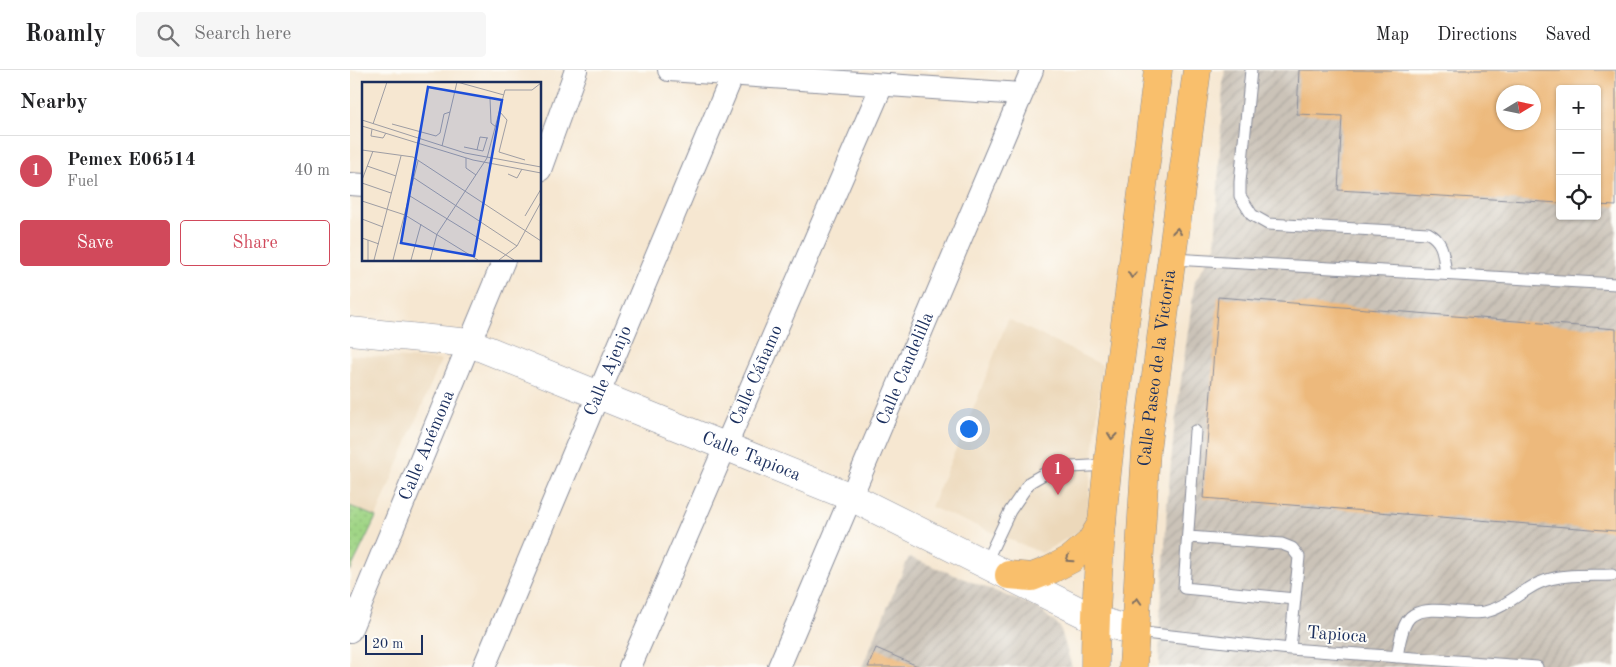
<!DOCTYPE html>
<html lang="en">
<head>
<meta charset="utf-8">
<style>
  :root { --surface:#fff; --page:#f6f6f6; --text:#202124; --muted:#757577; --line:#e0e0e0; --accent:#d1495b }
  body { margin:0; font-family:"Old Standard TT",serif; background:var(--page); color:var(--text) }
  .controls { position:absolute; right:15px; top:15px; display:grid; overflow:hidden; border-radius:5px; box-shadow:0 1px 4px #0004 }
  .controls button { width:45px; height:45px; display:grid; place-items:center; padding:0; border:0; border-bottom:1px solid var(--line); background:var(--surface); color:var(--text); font:25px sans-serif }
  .compass { position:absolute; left:1146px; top:15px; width:45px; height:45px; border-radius:50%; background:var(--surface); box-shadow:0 1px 4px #0004; rotate:80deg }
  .scale { position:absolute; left:15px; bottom:12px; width:58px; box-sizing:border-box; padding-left:5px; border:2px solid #1b2f5e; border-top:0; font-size:14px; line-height:18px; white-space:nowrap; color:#1b2f5e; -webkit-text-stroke:4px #fdfcf7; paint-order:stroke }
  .you { position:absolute; left:618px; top:358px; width:18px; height:18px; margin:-12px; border:4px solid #fff; border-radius:50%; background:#1a73e8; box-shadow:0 0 0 8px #1a73e833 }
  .badge { display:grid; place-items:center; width:32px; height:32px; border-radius:50%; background:var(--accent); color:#fff; font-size:16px; font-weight:700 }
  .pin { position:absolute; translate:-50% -41px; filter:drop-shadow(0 1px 2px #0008) }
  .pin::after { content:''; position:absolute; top:26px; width:18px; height:15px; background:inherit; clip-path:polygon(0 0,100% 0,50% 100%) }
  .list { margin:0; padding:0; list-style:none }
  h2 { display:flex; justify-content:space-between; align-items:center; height:65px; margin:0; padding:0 20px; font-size:21px }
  h2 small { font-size:16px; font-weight:400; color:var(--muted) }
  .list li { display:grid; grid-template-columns:32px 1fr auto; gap:15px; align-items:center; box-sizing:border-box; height:70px; padding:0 20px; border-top:1px solid var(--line) }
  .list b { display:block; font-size:19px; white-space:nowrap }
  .list p { margin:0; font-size:16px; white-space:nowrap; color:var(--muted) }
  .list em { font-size:16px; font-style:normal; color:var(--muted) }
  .actions { display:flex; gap:10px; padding:15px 20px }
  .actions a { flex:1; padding:11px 0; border:1px solid var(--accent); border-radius:5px; text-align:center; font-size:18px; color:var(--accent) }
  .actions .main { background:var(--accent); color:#fff }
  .icon { flex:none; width:28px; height:28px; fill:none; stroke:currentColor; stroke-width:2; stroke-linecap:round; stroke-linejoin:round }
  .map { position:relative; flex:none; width:1266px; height:597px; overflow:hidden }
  header { display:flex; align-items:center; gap:30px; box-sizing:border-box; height:70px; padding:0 25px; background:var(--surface); border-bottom:1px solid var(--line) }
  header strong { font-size:24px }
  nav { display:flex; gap:28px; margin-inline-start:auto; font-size:18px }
  .search { width:350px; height:45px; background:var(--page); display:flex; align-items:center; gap:12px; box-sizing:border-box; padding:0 18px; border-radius:5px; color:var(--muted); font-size:19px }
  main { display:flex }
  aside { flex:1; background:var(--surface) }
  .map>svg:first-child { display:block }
  .built { fill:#ecd8ba }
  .industrial { fill:url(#industrial-furrows); fill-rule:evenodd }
  .grass { fill:url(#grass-dots); stroke:#5e8272 }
  .building { fill:#edb97c; fill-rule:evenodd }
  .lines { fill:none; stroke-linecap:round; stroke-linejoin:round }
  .service-casing { stroke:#888b98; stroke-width:13 }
  .minor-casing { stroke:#888b98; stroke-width:24 }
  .tertiary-casing { stroke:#888b98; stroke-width:29 }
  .primary-casing { stroke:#888b98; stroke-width:29 }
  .service { stroke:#fff; stroke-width:11 }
  .minor { stroke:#fff; stroke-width:22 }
  .tertiary { stroke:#fff; stroke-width:28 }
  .primary { stroke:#f9bf6c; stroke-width:28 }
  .oneway { stroke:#7f7064 }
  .labels { text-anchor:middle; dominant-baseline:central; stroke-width:4; stroke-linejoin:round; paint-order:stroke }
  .street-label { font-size:18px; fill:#1b2f5e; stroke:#fdfcf7 }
  .inset-road { fill:none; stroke:#9e9da3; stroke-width:1 }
  .view { fill:#1d4ed8; fill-opacity:0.15; stroke:#1d4ed8; stroke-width:2.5 }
  .inset-edge { fill:none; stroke:#1b2f5e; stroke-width:2.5 }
</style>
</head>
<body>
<header>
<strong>Roamly</strong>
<div class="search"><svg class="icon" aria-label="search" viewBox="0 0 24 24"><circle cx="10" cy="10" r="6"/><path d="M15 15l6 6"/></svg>Search here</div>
<nav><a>Map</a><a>Directions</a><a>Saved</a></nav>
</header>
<main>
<aside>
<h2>Nearby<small></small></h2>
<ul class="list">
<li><span class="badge">1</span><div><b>Pemex E06514</b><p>Fuel</p></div><em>40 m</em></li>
</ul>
<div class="actions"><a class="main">Save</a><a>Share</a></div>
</aside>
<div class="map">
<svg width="1266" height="597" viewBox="0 0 1266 597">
  <defs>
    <pattern id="industrial-furrows" width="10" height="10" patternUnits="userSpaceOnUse" patternTransform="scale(1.25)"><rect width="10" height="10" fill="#cbc3b8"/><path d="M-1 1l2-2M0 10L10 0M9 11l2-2" fill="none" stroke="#aea8a1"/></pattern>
    <pattern id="grass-dots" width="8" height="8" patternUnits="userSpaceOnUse" patternTransform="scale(1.25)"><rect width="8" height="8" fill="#a0d586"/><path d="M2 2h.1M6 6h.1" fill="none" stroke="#89b776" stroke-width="1.8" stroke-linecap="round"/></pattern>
  </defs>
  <rect width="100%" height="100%" fill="#fdfcf7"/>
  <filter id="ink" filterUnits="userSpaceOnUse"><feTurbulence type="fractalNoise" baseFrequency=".02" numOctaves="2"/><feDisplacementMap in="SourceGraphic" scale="10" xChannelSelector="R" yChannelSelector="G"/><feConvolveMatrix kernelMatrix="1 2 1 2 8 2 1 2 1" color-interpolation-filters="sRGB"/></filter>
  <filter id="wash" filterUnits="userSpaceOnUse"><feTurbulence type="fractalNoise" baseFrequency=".0096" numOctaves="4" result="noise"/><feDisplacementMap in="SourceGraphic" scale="20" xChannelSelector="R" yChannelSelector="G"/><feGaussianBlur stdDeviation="1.12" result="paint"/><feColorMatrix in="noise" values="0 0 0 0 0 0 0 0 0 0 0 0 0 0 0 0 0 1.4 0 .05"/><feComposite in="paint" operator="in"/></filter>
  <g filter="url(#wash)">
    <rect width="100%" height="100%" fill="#f6e7d1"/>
    <!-- built -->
    <path class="built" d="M658,249L752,295L736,457L692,483L581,437L626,332Z
      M0,285L91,290L26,447L0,436Z"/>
    <!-- industrial -->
    <path class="industrial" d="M875,0H1266V597H809L810,547L813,514L817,436L824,361L845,211L865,178L873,14ZM1210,19H1247V146H1210ZM1154,22H1184V52H1154Z
      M559,487L688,538L710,557L722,597H512Z"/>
    <!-- grass -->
    <path class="grass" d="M0,436L26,447L0,501Z"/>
    <g id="blocks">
      <!-- building -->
      <path class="building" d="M949,0H1266V136L1247,135V19H1210V133L988,120L992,46L947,44ZM1154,22H1184V52H1154Z
        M868,227L1266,259V461L853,428Z
        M526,578L570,597H518Z"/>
    </g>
  </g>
  <g filter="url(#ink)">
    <use href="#blocks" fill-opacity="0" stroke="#888b98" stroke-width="1"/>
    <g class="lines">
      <defs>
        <path id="service" d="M901,0L890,112V126L902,145L918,154L1078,163C1095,172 1093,187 1096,204
          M823,189L1266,214
          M845,361L834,518L945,529
          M839,467L932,474L942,478L949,487L940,579
          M635,494L660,441L680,412L699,401L722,397L758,395
          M785,562L940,579L1187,597
          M1047,587C1049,575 1052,551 1063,545C1081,534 1114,546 1135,542C1155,538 1171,521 1189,513C1211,503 1238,506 1262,505"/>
        <g id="minor">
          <path d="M319,0L671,24"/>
          <path d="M190,100L226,0"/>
          <path d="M0,114L14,115"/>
          <path id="s1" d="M0,561L154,190"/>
          <path id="s2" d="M134,597L383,4"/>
          <path id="s3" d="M280,597L532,15"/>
          <path id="s4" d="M429,597L682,0"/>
        </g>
        <g id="tertiary">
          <path id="s5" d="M0,261L120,273L501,427L745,549L785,562"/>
        </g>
        <g id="primary">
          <path d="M659,505L682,507L700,500L721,489L740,473L752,453"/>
          <path d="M745,597C745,493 758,388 771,285C784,190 796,95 808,0"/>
          <path id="s6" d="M783,597L796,380L847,0"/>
        </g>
      </defs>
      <!-- service casing -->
      <use href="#service" class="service-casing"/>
      <!-- minor casing -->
      <use href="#minor" class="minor-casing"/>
      <!-- tertiary casing -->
      <use href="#tertiary" class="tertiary-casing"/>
      <!-- primary casing -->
      <use href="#primary" class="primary-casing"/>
      <!-- service -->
      <use href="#service" class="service"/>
      <!-- minor -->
      <use href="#minor" class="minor"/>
      <!-- tertiary -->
      <use href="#tertiary" class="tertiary"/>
      <!-- primary -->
      <use href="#primary" class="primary"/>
    </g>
    <!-- one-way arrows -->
    <defs><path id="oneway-chevron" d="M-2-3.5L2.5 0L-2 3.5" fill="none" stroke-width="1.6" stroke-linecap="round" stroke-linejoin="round" transform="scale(1.25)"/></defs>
    <g class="oneway">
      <use href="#oneway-chevron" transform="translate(827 161) rotate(-83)"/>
      <use href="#oneway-chevron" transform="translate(782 205) rotate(97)"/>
      <use href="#oneway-chevron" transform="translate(762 366) rotate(96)"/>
      <use href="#oneway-chevron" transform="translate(719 489) rotate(146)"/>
      <use href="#oneway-chevron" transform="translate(787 531) rotate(-87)"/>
    </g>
  </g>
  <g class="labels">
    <!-- street labels -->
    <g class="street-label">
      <text stroke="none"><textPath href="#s4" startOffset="324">Calle Candelilla</textPath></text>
      <text stroke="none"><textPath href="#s6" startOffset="300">Calle Paseo de la Victoria</textPath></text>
      <text stroke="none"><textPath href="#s2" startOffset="321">Calle Ajenjo</textPath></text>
      <text stroke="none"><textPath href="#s3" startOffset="318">Calle Cáñamo</textPath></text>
      <text stroke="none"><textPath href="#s1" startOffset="201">Calle Anémona</textPath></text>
      <text stroke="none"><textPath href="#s5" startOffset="424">Calle Tapioca</textPath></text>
      <text transform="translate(987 565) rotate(4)">Tapioca</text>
    </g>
  </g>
  <!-- overview -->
  <g transform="translate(12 12)">
    <rect width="179" height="179" fill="#f6e7d1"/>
    <path class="inset-road" d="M95,0L142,13M128,16L129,41L134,45M138,30L145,38L137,70L163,78M0,38L103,71L179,85M11,42L25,0M30,42L74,54L78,51L82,32L88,30M0,44L111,78L179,91M10,47L9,54L21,56L24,51M179,51V76M80,64L95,0M102,65L121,69L125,56M0,68L51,75L179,159M115,68L118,55L126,56M104,76V86L114,93M5,84L34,94M146,92L155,96L160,87M52,96L155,164M0,98L11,69M0,101L29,111M48,114L152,178M0,119L43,133L116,178M163,134L179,107M0,137L21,145M0,156L17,162M6,158V178M12,178L39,74M31,178L56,79M49,178L59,142M68,178L75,152L125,76L143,8H170L179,1M137,178L155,164L179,120"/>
    <path class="view" d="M66,5L140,18L112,174L39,161Z"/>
    <rect width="179" height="179" class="inset-edge"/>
  </g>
</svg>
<div class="controls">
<button>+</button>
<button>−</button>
<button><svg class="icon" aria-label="locate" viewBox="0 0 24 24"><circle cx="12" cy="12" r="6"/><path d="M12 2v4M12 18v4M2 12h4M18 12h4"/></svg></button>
</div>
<svg class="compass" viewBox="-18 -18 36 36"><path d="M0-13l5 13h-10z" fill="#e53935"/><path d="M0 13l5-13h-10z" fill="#757577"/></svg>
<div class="scale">20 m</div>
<div class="you"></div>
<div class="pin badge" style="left:708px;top:425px">1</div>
</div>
</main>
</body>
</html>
